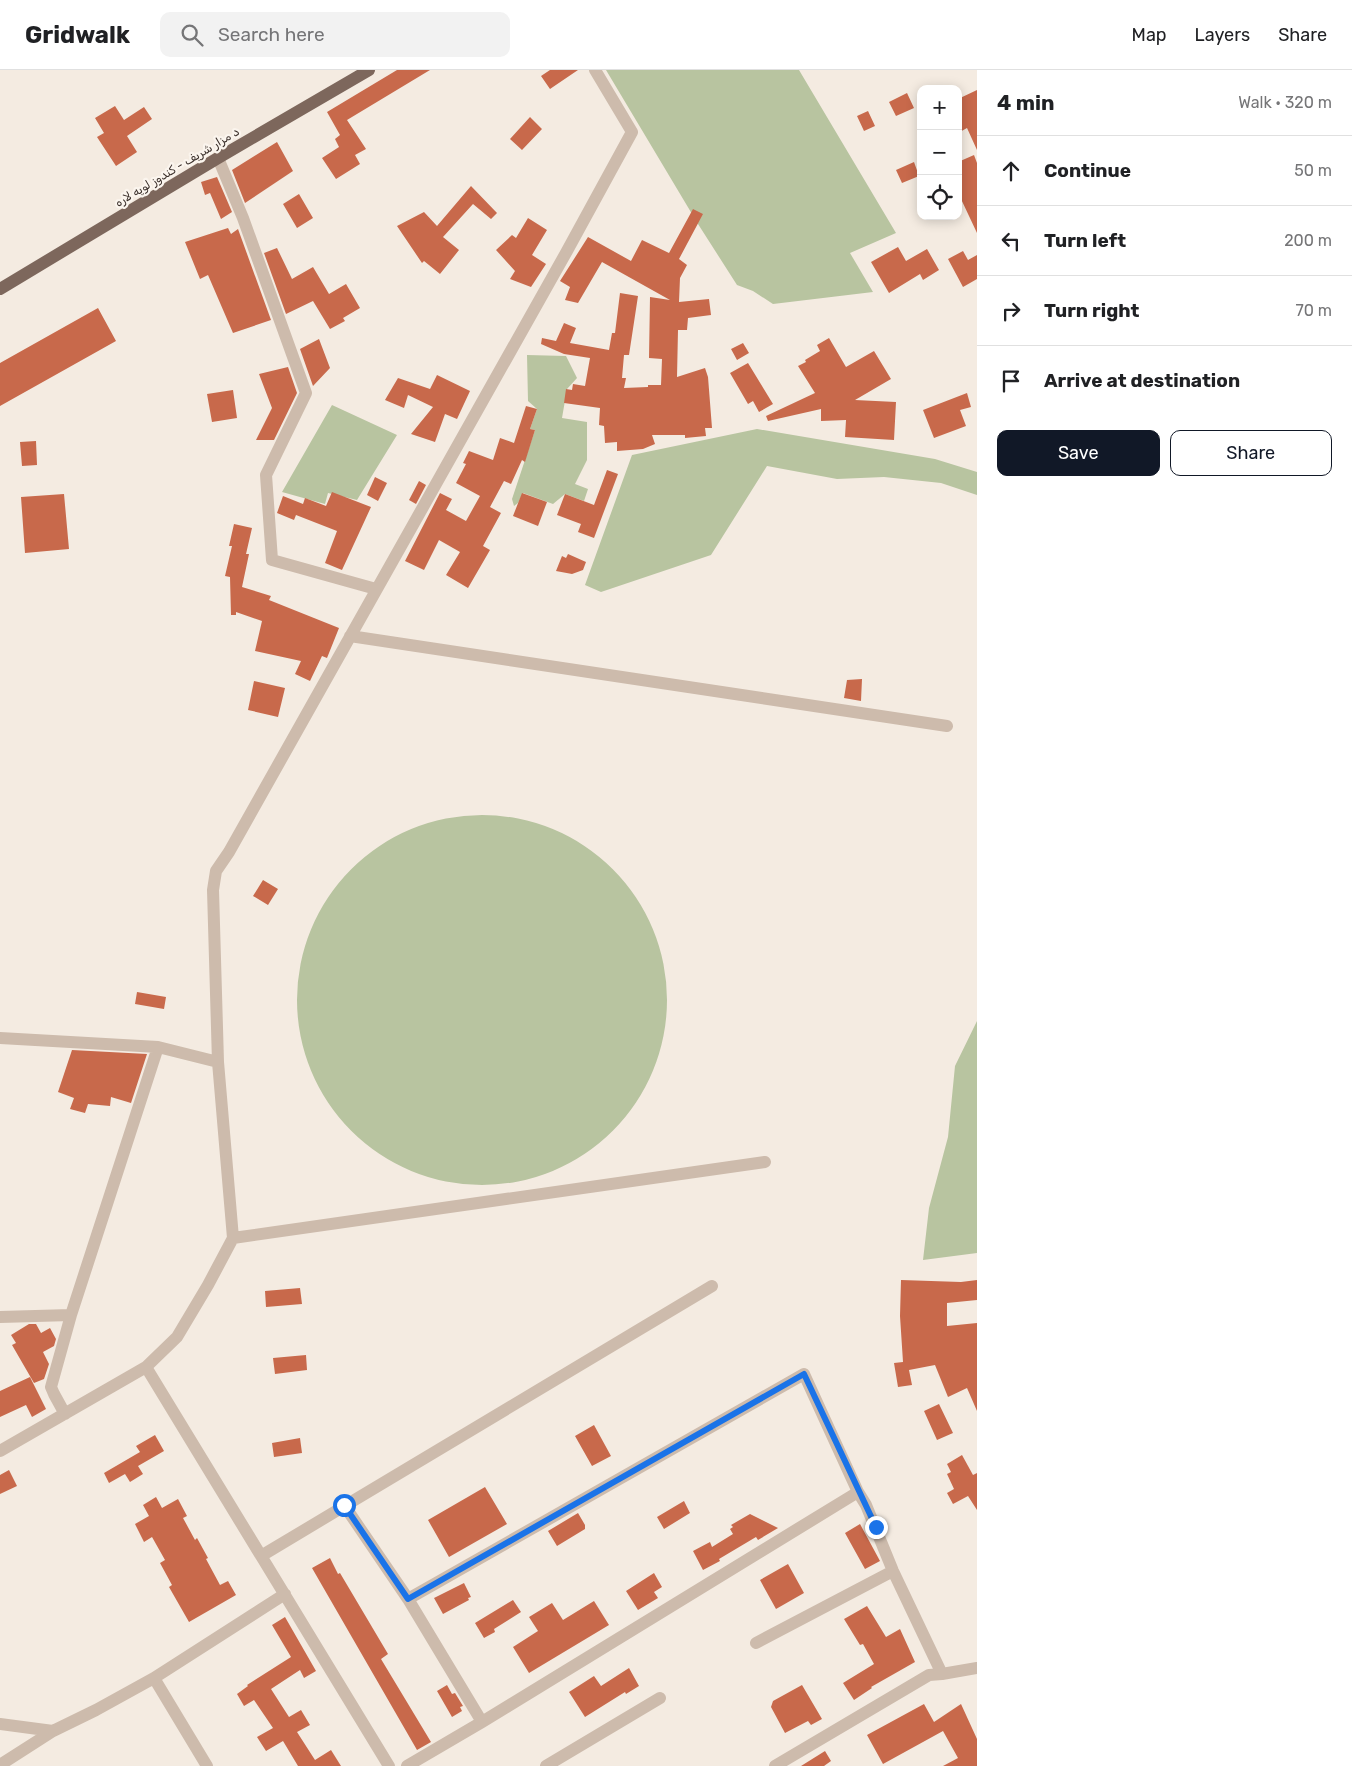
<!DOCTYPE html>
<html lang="en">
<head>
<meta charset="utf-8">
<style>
  :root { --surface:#fff; --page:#f2f2f2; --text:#202124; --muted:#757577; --line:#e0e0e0; --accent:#111827 }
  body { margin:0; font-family:Rubik,"Noto Sans Arabic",sans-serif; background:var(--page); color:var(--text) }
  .controls { position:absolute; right:15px; top:15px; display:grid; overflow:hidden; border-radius:10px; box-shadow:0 2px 12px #0003 }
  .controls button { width:45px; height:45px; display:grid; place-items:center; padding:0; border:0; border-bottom:1px solid var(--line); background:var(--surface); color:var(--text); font:25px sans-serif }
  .stop { position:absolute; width:15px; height:15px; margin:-11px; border:4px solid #1a73e8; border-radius:50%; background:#fff }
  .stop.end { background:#1a73e8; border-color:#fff; box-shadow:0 1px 5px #0008 }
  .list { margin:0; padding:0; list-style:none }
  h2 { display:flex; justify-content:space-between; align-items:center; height:65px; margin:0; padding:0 20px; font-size:21px }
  h2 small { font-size:16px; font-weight:400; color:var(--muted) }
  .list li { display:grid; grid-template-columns:32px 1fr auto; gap:15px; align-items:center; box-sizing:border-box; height:70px; padding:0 20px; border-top:1px solid var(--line) }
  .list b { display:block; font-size:19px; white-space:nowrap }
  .list em { font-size:16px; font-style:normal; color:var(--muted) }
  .actions { display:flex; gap:10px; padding:15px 20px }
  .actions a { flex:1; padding:11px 0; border:1px solid var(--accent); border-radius:10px; text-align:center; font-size:18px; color:var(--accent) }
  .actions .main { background:var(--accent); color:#fff }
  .icon { flex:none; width:28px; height:28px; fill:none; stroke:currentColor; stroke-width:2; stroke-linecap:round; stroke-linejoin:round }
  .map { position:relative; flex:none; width:977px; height:1696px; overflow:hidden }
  header { display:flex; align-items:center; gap:30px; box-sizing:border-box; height:70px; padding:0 25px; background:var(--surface); border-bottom:1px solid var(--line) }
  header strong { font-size:24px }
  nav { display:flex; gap:28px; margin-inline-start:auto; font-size:18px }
  .search { width:350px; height:45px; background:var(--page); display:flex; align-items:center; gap:12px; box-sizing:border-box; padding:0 18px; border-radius:10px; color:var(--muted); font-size:19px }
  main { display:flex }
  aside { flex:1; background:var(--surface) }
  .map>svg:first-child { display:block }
  .green { fill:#b8c4a0 }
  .building { fill:#c8694b }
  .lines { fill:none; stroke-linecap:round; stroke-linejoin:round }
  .street { stroke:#cdbbac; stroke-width:12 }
  .primary { stroke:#7d675c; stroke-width:12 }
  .route { stroke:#1a73e8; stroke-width:6 }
  .labels { text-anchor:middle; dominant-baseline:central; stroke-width:4.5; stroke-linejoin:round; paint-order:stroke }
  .street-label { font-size:12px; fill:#3b302b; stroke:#fbf5ee }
</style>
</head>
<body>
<header>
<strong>Gridwalk</strong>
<div class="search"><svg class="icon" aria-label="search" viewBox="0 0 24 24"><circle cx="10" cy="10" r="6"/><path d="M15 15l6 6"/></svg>Search here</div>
<nav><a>Map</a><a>Layers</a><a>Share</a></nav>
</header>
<main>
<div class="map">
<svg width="977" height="1696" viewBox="0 0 977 1696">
  <rect width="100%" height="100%" fill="#f4ebe1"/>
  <!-- green -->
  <path class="green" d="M606,0H799L896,163L850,183L873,222L773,234L753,221L737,215L698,154Z
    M527,285L566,286L577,308L567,319L562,348L587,352V390L575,414L588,419L584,431L565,424L553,434L523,423L518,433L514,436L512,429L535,360L530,359L537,339L528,331Z
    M332,335L397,365L357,430L328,423L325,434L282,422Z
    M757,359L935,389L977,402V425L941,413L884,407L837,409L767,396L711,485L601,522L585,515L632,385Z
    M297 930a185 185 0 1 1 370 0a185 185 0 1 1-370 0Z
    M977,951V1183L923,1190L929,1138L948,1067L955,996Z"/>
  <!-- building -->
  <path class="building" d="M397,0H430L347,50L366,79L355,85L360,94L336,109L322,88L339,77L335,69L340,65L327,42Z
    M550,0H578L550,19L541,6Z
    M977,20V80L967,58L958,63V29Z
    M907,23L914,38L896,46L889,32Z
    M115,36L124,50L144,37L152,49L127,66L137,82L116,96L97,67L104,63L95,48Z
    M868,41L875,56L864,61L857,46Z
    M530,47L542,59L522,80L510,69Z
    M277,72L293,101L245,133L232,100Z
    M974,85L977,93V163L961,129L958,130V92Z
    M914,92L919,106L902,113L896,100Z
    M217,107L232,142L221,149L210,123L205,125L201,112Z
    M471,116L497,143L491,149L473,134L443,167L459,180L440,204L424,191L422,193L397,156L424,142L437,156Z
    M299,124L313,148L297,158L283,134Z
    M693,139L703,144L679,189L687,195L680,208L679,232L709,229L711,245L688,248L687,260H678L677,307L705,298L708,307L712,358H705L706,366L685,368V365H652L655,374L643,379L617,381V372L605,373L604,356L599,355L600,338L564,333L566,319L572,320L573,314L585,316L590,288L564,284L541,274L542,268L556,271L564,253L576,258L570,273L609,280L612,263H615L620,223L638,226L629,285H624L622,308H626L624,318L648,317V315H661L662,289L649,288L650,227L670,230L602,192L578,233L565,230L570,217L560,211L588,167L631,191L642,170L669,183Z
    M528,148L547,160L532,185L546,194L531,217L510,209L515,201L496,180L512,165L516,168Z
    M228,158L231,164L238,159L271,250L233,263L208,205L200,209L185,172Z
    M898,177L906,191L927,179L939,200L923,210L920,204L889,223L871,192Z
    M277,178L292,209L313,197L329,224L346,214L360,238L343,248L345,251L330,259L313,231L286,244L264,183Z
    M963,181L968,190L977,185V209L963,217L948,189Z
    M98,238L116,271L0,336V293Z
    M829,268L846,297L874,281L891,309L855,330L896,332L894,370L845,367L846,350L821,351V339L768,351L766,346L815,323L798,296L806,292L805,290L820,281L817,275Z
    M319,269L330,298L313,316L300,279Z
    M743,273L749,283L737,290L731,279Z
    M748,293L773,334L759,342L753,331L748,334L730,303Z
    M288,297L297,323L274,370H256L272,338L259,304Z
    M437,305L470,321L457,349L445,344L435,372L411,364L433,337L408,325L404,338L385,330L398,308L430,319Z
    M233,320L237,348L212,352L207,324Z
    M967,323L971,337L960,340L966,356L934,368L923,340Z
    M526,336L537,339L530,359L535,360L525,392L522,390L511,414L504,411L490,437L501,443L483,476L490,480L468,518L446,505L460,482L439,470L424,500L405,491L440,423L452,429L446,440L466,451L480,426L456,413L466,394L463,393L469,381L493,390L500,368L514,373Z
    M36,371L37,395L22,396L20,372Z
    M607,400L618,404L594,468L578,462L581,454L557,445L565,424L594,435Z
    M375,407L387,413L378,431L367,425Z
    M419,411L426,415L416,434L409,430Z
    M332,422L371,437L342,500L325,493L337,461L296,445L294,450L277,443L283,426L303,434L305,428L326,436Z
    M522,423L547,432L538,456L513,446Z
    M64,424L69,479L25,483L21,427Z
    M234,454L252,458L246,484H249L242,517L271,526L269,530L339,558L327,588L322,586L310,611L295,604L301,591L255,581L262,551L236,542V545H231L230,507L225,506L232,476H229Z
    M568,484L586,492L583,500L572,504L556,501L562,486L566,488Z
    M862,609L861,631L844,628L847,610Z
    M254,611L285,618L278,647L248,640Z
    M263,810L278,819L268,835L253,826Z
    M137,922L166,927L164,939L135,934Z
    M72,980L147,984L131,1033L111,1027L110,1036L88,1034L85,1043L70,1039L74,1028L58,1022Z
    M901,1210L961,1212L977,1210V1230L947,1233V1256L977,1253V1341L967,1318L948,1327L935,1295L909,1300L912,1315L898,1317L894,1293L903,1292L900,1246Z
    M300,1218L302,1234L266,1237L265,1221Z
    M29,1254H36L41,1263L50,1258L56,1269L54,1276L43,1282L49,1294L44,1309L34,1313L12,1275L16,1273L11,1265Z
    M306,1285L307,1300L275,1304L273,1288Z
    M30,1307L46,1339L32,1347L26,1335L0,1347V1321Z
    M939,1334L953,1363L937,1370L924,1341Z
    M594,1355L611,1386L592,1396L575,1366Z
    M155,1365L164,1381L138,1396L143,1404L130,1412L125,1404L109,1413L104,1403L140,1382L136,1376Z
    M300,1368L302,1383L274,1387L272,1373Z
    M962,1385L973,1405L977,1403V1440L968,1426L953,1434L947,1423L954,1419L947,1404L951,1402L947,1394Z
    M9,1400L17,1416L0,1424V1405Z
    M485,1417L507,1454L449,1487L428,1450Z
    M156,1427L162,1438L178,1429L187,1446L183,1448L195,1470L197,1468L208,1488L206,1489L220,1515L228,1511L236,1525L189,1552L169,1517L172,1515L160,1493L165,1490L152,1467L144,1472L135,1454L149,1446L143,1435Z
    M684,1431L690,1443L664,1459L657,1447Z
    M578,1443L585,1455V1459L557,1476L548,1461Z
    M750,1444L778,1458L758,1470L756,1467L719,1489L720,1491L703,1500L693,1481L710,1472L712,1477L733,1464L730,1459L733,1457L731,1455Z
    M860,1454L880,1491L865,1499L845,1463Z
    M330,1488L338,1504L340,1503L388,1584L381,1589L431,1672L417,1680L312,1498Z
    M788,1494L804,1523L776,1539L760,1510Z
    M654,1503L662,1517L654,1522L658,1528L638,1540L626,1521Z
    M464,1513L471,1527L468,1528L469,1530L443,1544L434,1528Z
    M513,1530L521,1542L494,1559L495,1562L484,1568L475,1553Z
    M594,1531L609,1555L529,1603L513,1577L538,1561L529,1547L552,1533L563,1550Z
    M867,1536L886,1567L900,1559L915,1592L871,1617L872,1618L854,1630L843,1613L874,1594L863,1574L860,1575L844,1549Z
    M285,1547L316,1601L304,1608L300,1600L271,1619L289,1647L301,1640L310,1655L297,1662L315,1690L331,1680L341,1696H298L283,1671L266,1681L257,1667L273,1658L254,1630L244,1636L237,1624L248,1616L247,1615L291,1587L272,1555Z
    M629,1598L639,1616L626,1624L625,1622L585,1647L569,1622L594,1606L601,1616Z
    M447,1615L452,1624L455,1623L463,1636L460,1637L462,1641L452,1647L437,1621Z
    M802,1615L822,1649L811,1655L808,1651L785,1663L771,1637L773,1631Z
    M924,1634L934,1652L961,1634L977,1669V1696H943L958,1688L943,1661L883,1694L867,1665Z
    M825,1681L831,1691L824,1696H801Z"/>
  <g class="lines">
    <!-- street -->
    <path class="street" d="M218,88L243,148L306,323L266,405L272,490L376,519
      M350,566L947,656
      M0,968L158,977L218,992
      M233,1168L765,1092
      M0,1247L71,1245
      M146,1297L389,1696
      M65,1344L54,1324L51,1317L71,1245L158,977
      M0,1381L146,1297L177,1267L208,1215L233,1168L218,992L213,820L216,801L229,782L567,181L632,62L595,0
      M344,1435L408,1529L482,1652
      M261,1486L712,1216
      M408,1529L804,1304L858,1422L866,1435L893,1501L942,1604
      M756,1573L893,1501
      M154,1608L207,1696
      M0,1654L53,1661
      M0,1695L53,1661L96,1640L154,1608L285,1524
      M407,1696L482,1652L858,1422
      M546,1696L660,1628
      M775,1696L929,1605L942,1604L977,1598"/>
    <!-- primary -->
    <path class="primary" d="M0,219L218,88L369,0"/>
  </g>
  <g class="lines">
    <!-- route -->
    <path class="route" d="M344,1435L408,1529L804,1304L876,1457"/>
  </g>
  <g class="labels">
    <!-- street labels -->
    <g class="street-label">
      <text transform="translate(177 97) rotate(-31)">د مزار شریف - کندوز لویه لاره</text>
    </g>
  </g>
</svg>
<div class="controls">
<button>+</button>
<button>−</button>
<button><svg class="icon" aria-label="locate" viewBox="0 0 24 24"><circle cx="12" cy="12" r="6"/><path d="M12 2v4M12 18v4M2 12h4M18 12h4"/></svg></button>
</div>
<div class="stop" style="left:344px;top:1435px"></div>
<div class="stop end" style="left:876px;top:1457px"></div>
</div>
<aside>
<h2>4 min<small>Walk · 320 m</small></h2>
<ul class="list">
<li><svg class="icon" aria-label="ahead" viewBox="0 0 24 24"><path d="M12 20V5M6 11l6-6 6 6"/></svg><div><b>Continue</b></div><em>50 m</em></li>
<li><svg class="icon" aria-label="left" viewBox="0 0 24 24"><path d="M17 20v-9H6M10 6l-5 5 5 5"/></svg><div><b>Turn left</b></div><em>200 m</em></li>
<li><svg class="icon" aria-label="right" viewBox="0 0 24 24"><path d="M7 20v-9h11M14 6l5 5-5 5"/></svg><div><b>Turn right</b></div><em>70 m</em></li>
<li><svg class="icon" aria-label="arrive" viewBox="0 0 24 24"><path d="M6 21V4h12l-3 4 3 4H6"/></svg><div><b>Arrive at destination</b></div></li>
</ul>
<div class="actions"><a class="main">Save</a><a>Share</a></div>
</aside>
</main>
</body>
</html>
